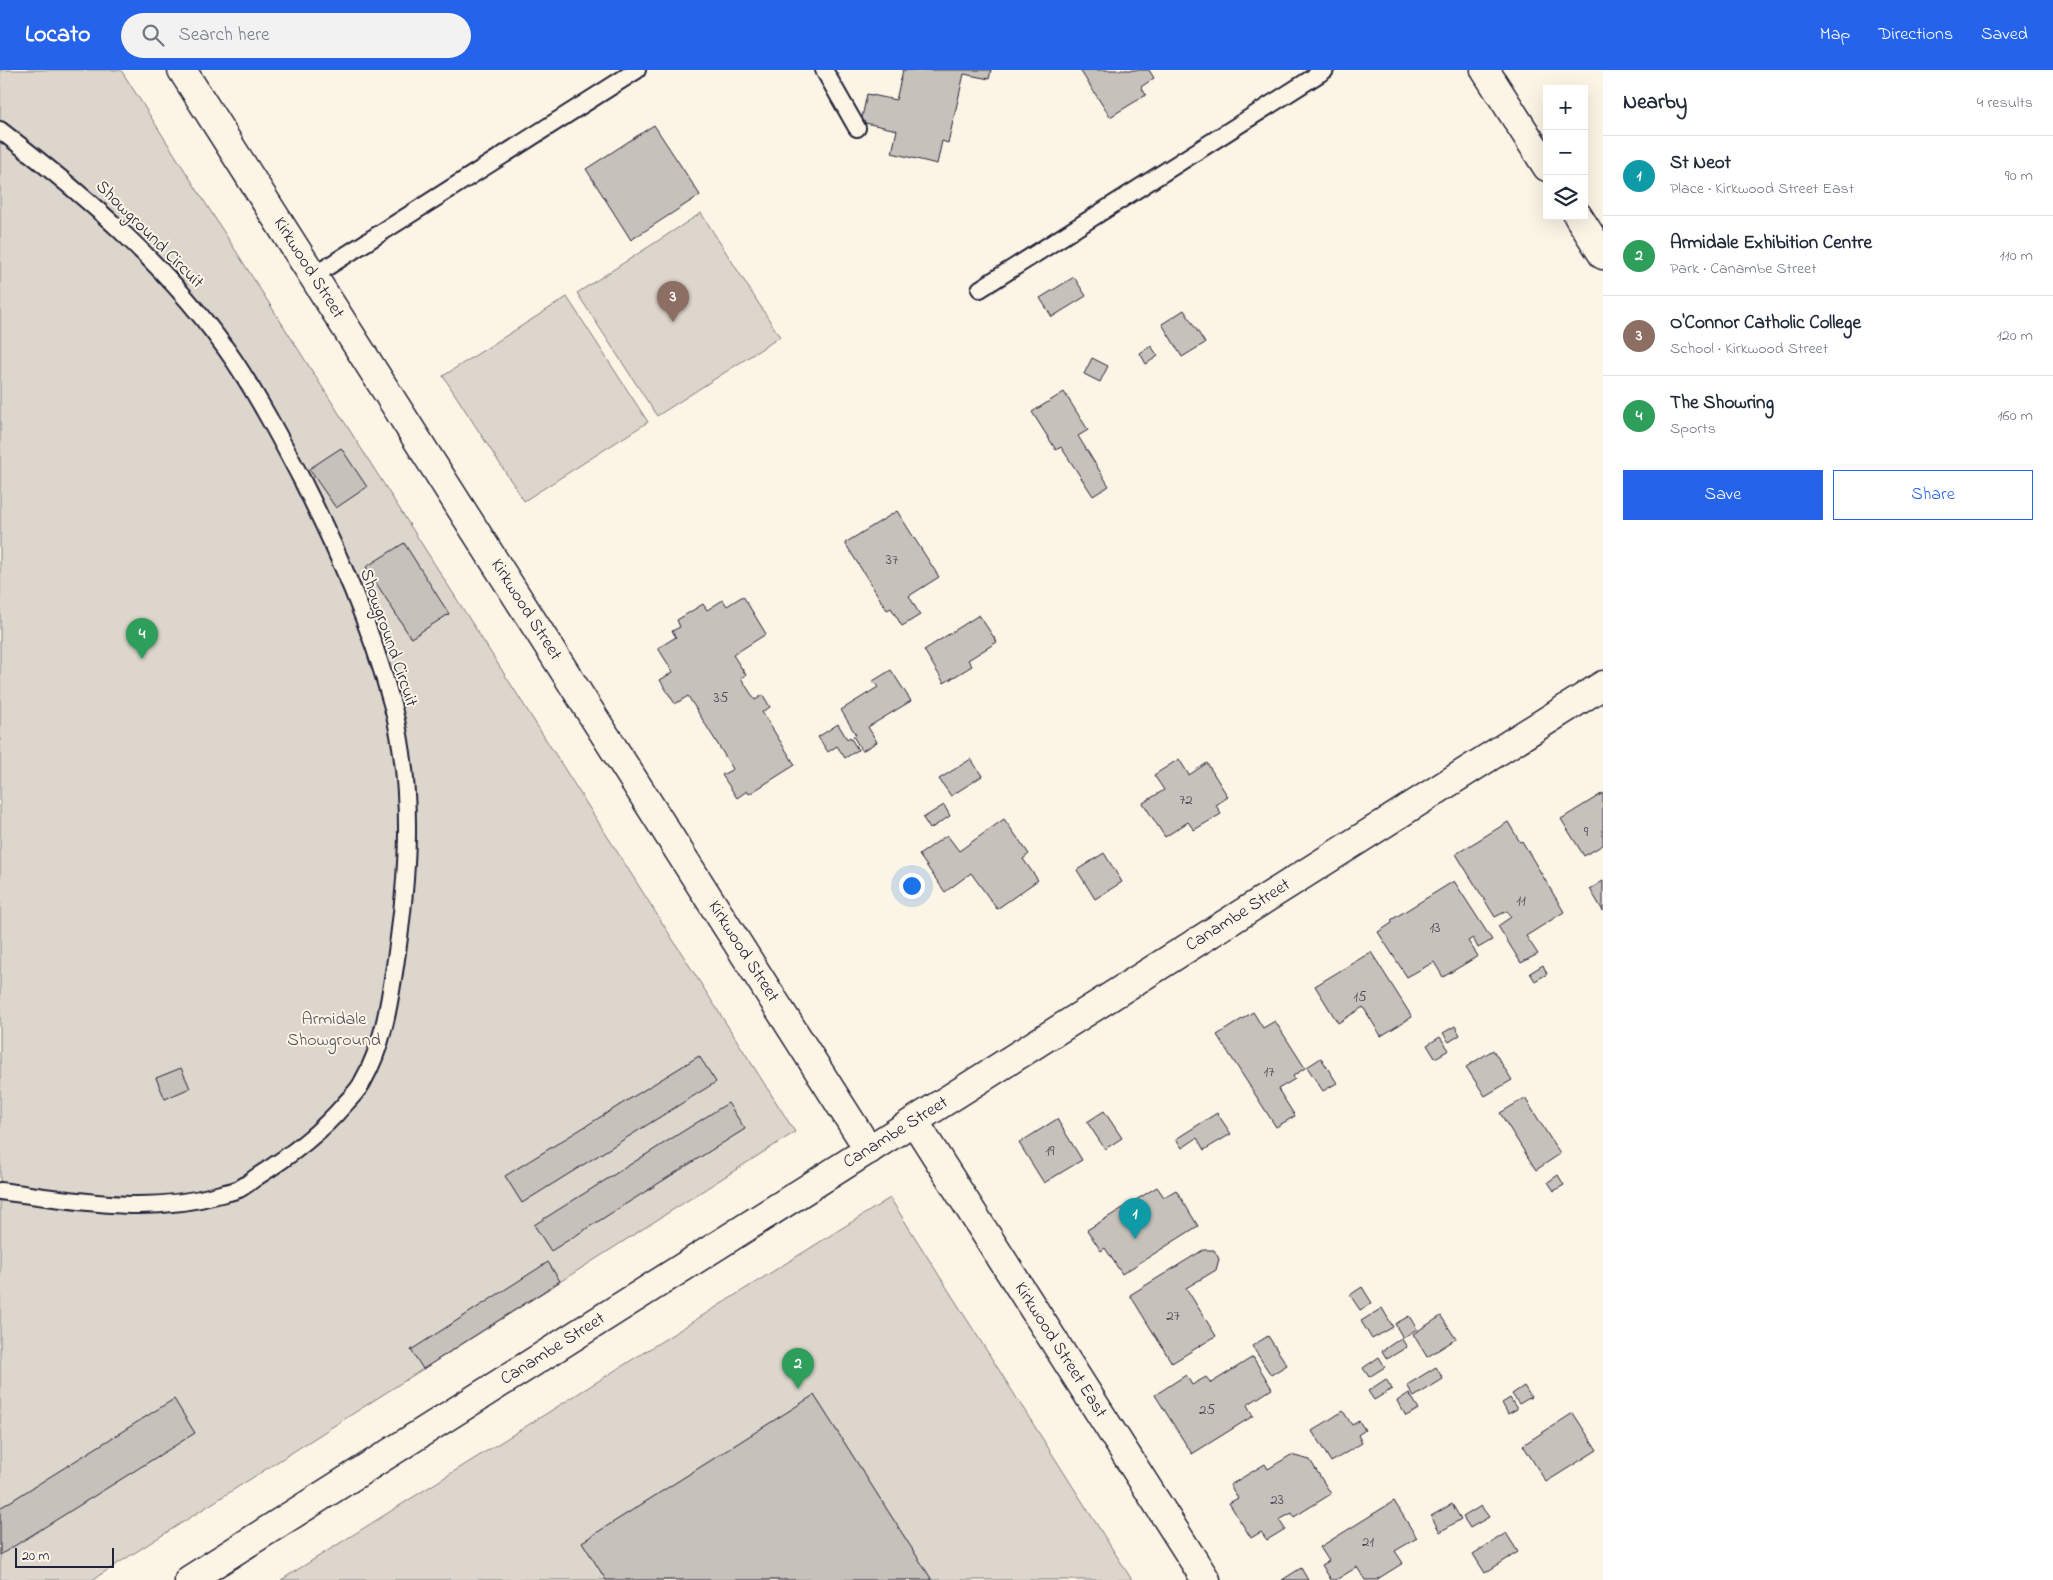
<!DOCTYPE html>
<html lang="en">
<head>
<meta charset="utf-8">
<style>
  :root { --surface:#fff; --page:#f2f2f3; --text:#1f2937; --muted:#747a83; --line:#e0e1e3; --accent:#2563eb }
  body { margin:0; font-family:"Indie Flower",sans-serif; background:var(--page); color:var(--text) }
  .controls { position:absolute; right:15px; top:15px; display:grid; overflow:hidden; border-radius:0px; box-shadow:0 5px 20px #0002 }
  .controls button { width:45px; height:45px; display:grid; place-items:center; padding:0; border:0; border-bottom:1px solid var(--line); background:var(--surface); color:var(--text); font:25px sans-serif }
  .scale { position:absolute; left:15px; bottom:12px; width:99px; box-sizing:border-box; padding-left:5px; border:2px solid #22223b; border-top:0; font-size:14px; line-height:18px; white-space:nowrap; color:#22223b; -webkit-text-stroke:4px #fcf5e5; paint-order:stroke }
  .you { position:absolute; left:911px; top:815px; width:18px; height:18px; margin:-12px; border:4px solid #fff; border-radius:50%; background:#1a73e8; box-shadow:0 0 0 8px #1a73e833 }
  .badge { display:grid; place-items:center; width:32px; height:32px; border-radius:50%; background:var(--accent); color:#fff; font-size:16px; font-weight:700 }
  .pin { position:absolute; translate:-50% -41px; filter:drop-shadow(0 1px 2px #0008) }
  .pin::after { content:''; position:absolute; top:26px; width:18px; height:15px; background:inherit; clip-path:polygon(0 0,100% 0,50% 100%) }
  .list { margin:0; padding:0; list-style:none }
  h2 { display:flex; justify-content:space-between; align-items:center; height:65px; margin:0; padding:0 20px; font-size:21px }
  h2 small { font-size:16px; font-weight:400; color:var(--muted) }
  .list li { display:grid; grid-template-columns:32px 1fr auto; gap:15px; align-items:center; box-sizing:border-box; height:80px; padding:0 20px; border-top:1px solid var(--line) }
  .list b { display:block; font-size:19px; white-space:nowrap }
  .list p { margin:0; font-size:16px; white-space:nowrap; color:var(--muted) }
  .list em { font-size:16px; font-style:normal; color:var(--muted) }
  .actions { display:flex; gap:10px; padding:15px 20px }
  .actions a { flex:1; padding:11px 0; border:1px solid var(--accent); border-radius:0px; text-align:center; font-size:18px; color:var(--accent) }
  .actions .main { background:var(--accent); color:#fff }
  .icon { flex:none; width:28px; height:28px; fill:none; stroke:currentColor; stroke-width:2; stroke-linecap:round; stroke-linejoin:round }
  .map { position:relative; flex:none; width:1603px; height:1510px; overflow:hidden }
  header { display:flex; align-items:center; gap:30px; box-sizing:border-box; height:70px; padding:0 25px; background:var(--accent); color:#fff }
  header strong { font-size:24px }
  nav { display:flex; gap:28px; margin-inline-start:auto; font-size:18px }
  .search { width:350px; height:45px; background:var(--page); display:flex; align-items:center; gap:12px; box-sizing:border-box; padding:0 18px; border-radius:28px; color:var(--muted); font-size:19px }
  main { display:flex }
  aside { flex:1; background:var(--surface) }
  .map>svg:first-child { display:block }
  .green { fill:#dcd6cc; stroke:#7f7c84 }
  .building { fill:#c6c1bb; stroke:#22223b }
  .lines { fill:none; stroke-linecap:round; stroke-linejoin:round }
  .lane-casing { stroke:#22223b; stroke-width:20 }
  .street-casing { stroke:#22223b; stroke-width:31 }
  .secondary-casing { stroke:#22223b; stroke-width:31 }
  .lane { stroke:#fcf5e5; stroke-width:16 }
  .street { stroke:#fcf5e5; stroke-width:28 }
  .secondary { stroke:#fcf5e5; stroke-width:28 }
  .labels { text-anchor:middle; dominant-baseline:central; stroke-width:4; stroke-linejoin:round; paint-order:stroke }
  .number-label { font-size:15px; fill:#4b4a5b }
  .street-label { font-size:18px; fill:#22223b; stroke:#fcf5e5 }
  .park-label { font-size:18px; fill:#504f5f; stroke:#fcf5e5 }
</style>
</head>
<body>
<header>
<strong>Locato</strong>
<div class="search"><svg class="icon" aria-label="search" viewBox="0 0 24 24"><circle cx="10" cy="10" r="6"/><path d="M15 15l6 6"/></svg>Search here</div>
<nav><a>Map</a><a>Directions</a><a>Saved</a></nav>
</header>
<main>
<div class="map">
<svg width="1603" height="1510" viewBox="0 0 1603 1510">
  <rect width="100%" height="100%" fill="#fcf5e5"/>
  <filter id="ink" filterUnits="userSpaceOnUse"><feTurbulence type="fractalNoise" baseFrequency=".02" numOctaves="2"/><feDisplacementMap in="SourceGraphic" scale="10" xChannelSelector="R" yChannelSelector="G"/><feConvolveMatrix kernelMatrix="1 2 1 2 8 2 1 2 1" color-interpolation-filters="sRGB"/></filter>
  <g filter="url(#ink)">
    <!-- green -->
    <path class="green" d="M0,0H121L795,1062L92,1510H0Z
      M701,143L780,267L657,346L577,223Z
      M567,227L648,352L524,431L443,306Z
      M890,1128L1132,1510H281Z"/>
    <!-- building -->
    <path class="building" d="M903,0H991L989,9L964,4L948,73L942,71L937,94L892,83L897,60L861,52L867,24L896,30Z
      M1080,0H1149L1154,8L1141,17L1146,25L1110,47Z
      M654,55L700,125L631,170L586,99Z
      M1074,207L1086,226L1052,247L1040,228Z
      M1184,240L1205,273L1182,287L1162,254Z
      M1151,276L1158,286L1146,294L1140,283Z
      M1092,288L1108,296L1100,312L1084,304Z
      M1064,322L1088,360L1078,366L1109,416L1093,426L1061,377L1056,380L1032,342Z
      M341,378L367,417L336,438L309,399Z
      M897,441L939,507L909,526L920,545L902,556L891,538L887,540L845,473Z
      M404,473L449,544L411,568L366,497Z
      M743,526L766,564L733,585L746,605L741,608L755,630L763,625L770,637L762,642L795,695L749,724L747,721L737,728L722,705L733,699L688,626L675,634L660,610L673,602L658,578L676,567L672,561L680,557L677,550L703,534L707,540L723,530L727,536Z
      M979,545L997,572L968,590L972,596L944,613L924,580Z
      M891,600L911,631L868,657L877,672L862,681L853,666L856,665L841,640L878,617L873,611Z
      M838,654L847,669L850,667L858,680L845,688L837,676L828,682L818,667Z
      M971,689L982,706L951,726L939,709Z
      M1179,689L1189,705L1207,693L1228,727L1216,735L1221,744L1194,760L1188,752L1165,767L1143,733L1164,720L1154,705Z
      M1603,723V775L1584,786L1561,749Z
      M944,735L950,746L930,759L923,748Z
      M1004,749L1029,784L1023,789L1038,810L997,839L971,803L945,822L919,785L947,765L959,781Z
      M1508,752L1520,772L1522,771L1564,842L1526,866L1538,884L1521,893L1498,856L1511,847L1507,841L1495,847L1456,784Z
      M1104,783L1122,812L1095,829L1077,800Z
      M1454,811L1492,870L1478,878L1473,868L1468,871L1478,886L1443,907L1434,892L1407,907L1378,862L1392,853L1391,850Z
      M1603,811V841L1590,819Z
      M1371,882L1412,947L1381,966L1363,937L1338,953L1315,916Z
      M1543,895L1547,904L1535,911L1530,903Z
      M1253,942L1263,958L1275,951L1305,998L1293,1006L1295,1009L1278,1019L1295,1046L1276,1057L1217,965Z
      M1455,956L1460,965L1449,972L1443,963Z
      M1440,967L1449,980L1435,988L1427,975Z
      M1493,980L1512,1010L1485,1026L1466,997Z
      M699,986L716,1012L522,1133L505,1106Z
      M1321,988L1337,1013L1323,1021L1307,997Z
      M181,998L190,1018L165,1029L156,1008Z
      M1525,1028L1560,1084L1536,1100L1500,1043Z
      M728,1033L745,1059L551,1181L534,1155Z
      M1104,1041L1122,1068L1105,1079L1087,1052Z
      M1217,1043L1231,1064L1204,1080L1197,1068L1182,1078L1176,1069Z
      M1057,1049L1082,1090L1044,1113L1019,1073Z
      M1558,1105L1564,1115L1554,1121L1548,1112Z
      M1157,1117L1164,1127L1176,1120L1198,1156L1122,1204L1105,1178L1101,1181L1087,1160Z
      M1203,1180H1214L1219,1189L1216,1200L1186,1218L1216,1266L1172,1293L1130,1225Z
      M548,1192L560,1211L423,1299L411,1280Z
      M1362,1217L1372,1233L1360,1240L1350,1225Z
      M1382,1238L1393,1257L1372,1269L1361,1251Z
      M1409,1246L1417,1259L1403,1268L1395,1254Z
      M1441,1246L1456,1269L1427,1287L1413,1264Z
      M1268,1266L1287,1295L1271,1305L1252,1276Z
      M1401,1268L1407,1277L1387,1289L1382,1281Z
      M1253,1287L1272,1319L1247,1335L1253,1346L1192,1384L1155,1325L1186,1305L1192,1315L1206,1307L1211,1313Z
      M1379,1287L1385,1297L1369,1307L1363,1298Z
      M1436,1297L1443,1309L1414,1327L1407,1315Z
      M1386,1309L1392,1319L1374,1330L1368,1321Z
      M1524,1316L1531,1327L1519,1334L1512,1324Z
      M1409,1323L1419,1339L1406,1346L1397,1331Z
      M814,1325L932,1510H606L582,1472Z
      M1510,1328L1517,1339L1508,1344L1502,1333Z
      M174,1329L195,1363L0,1485V1438Z
      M1343,1341L1352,1355L1359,1351L1365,1360L1358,1365L1362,1373L1331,1392L1312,1361Z
      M1573,1343L1597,1380L1546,1412L1523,1375Z
      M1291,1385L1310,1390L1331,1424L1294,1447L1292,1443L1279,1450L1285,1459L1267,1470L1261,1462L1251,1468L1229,1433L1238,1428L1230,1415L1265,1394L1268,1399Z
      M1394,1431L1417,1468L1395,1481L1403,1493L1376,1510H1365L1357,1497L1336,1510H1331L1322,1495L1329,1491L1320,1477Z
      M1452,1434L1461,1449L1440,1462L1431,1446Z
      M1481,1436L1489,1447L1470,1458L1463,1447Z
      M1506,1463L1518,1482L1485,1503L1473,1484Z
      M1301,1498L1308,1510H1282Z"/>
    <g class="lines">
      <defs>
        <path id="lane" d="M824,0L857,58
          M0,60C87,127 173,200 235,292C260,330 281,370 302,410C338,482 371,556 392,634C415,719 408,810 395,896C389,935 383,976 363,1011C359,1020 351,1027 344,1035C319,1064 290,1086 258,1106C252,1110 245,1116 239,1119C232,1122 224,1123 217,1125C146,1145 72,1130 0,1121
          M313,206L637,0
          M980,219L1325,0"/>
        <g id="street">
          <path id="s1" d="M182,0L869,1080"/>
          <path d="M1485,0L1547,97"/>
          <path d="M1578,146L1603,185"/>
          <path id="s2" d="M914,1051L1603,615"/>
        </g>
        <g id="secondary">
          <path id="s3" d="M189,1510L914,1051L1206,1510"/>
        </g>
      </defs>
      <!-- lane casing -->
      <use href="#lane" class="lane-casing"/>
      <!-- street casing -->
      <use href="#street" class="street-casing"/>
      <!-- secondary casing -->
      <use href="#secondary" class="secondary-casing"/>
      <!-- lane -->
      <use href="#lane" class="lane"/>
      <!-- street -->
      <use href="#street" class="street"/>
      <!-- secondary -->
      <use href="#secondary" class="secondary"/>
    </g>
  </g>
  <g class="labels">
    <!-- number labels -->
    <g class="number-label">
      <text x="892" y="490">37</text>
      <text x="721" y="628">35</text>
      <text x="1186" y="730">72</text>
      <text x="1586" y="762">9</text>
      <text x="1521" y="831">11</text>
      <text x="1435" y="858">13</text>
      <text x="1360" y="927">15</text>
      <text x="1269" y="1002">17</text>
      <text x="1050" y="1081">19</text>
      <text x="1173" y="1246">27</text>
      <text x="1207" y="1340">25</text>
      <text x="1277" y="1430">23</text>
      <text x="1368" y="1472">21</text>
    </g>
    <!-- street labels -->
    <g class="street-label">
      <text transform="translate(149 165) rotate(45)">Showground Circuit</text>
      <text stroke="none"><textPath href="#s1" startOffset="235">Kirkwood Street</textPath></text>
      <text stroke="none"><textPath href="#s1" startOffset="640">Kirkwood Street</textPath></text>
      <text transform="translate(388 568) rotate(71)">Showground Circuit</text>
      <text stroke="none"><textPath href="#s2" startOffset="384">Canambe Street</textPath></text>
      <text stroke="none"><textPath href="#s1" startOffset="1045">Kirkwood Street</textPath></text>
      <text transform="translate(896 1063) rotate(-32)">Canambe Street</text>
      <text stroke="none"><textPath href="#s3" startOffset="431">Canambe Street</textPath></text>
      <text stroke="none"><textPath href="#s3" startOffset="1130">Kirkwood Street East</textPath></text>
    </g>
    <!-- park labels -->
    <g class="park-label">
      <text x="334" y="950">Armidale<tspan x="334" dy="21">Showground</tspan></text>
    </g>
  </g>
</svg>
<div class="controls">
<button>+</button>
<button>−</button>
<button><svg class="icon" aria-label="layers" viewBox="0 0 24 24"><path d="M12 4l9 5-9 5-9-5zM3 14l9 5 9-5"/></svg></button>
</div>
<div class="scale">20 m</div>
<div class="you"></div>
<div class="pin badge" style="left:1135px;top:1169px;background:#0f9aa8">1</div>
<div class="pin badge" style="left:798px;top:1319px;background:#2e9e5b">2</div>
<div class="pin badge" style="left:673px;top:252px;background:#8d6e63">3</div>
<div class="pin badge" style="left:142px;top:589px;background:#2e9e5b">4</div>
</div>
<aside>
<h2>Nearby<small>4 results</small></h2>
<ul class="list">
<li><span class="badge" style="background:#0f9aa8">1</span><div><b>St Neot</b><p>Place · Kirkwood Street East</p></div><em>90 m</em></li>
<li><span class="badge" style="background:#2e9e5b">2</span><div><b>Armidale Exhibition Centre</b><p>Park · Canambe Street</p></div><em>110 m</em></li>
<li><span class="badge" style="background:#8d6e63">3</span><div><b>O'Connor Catholic College</b><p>School · Kirkwood Street</p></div><em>120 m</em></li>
<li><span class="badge" style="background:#2e9e5b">4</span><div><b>The Showring</b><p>Sports</p></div><em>160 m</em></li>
</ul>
<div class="actions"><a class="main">Save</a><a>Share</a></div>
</aside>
</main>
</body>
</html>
